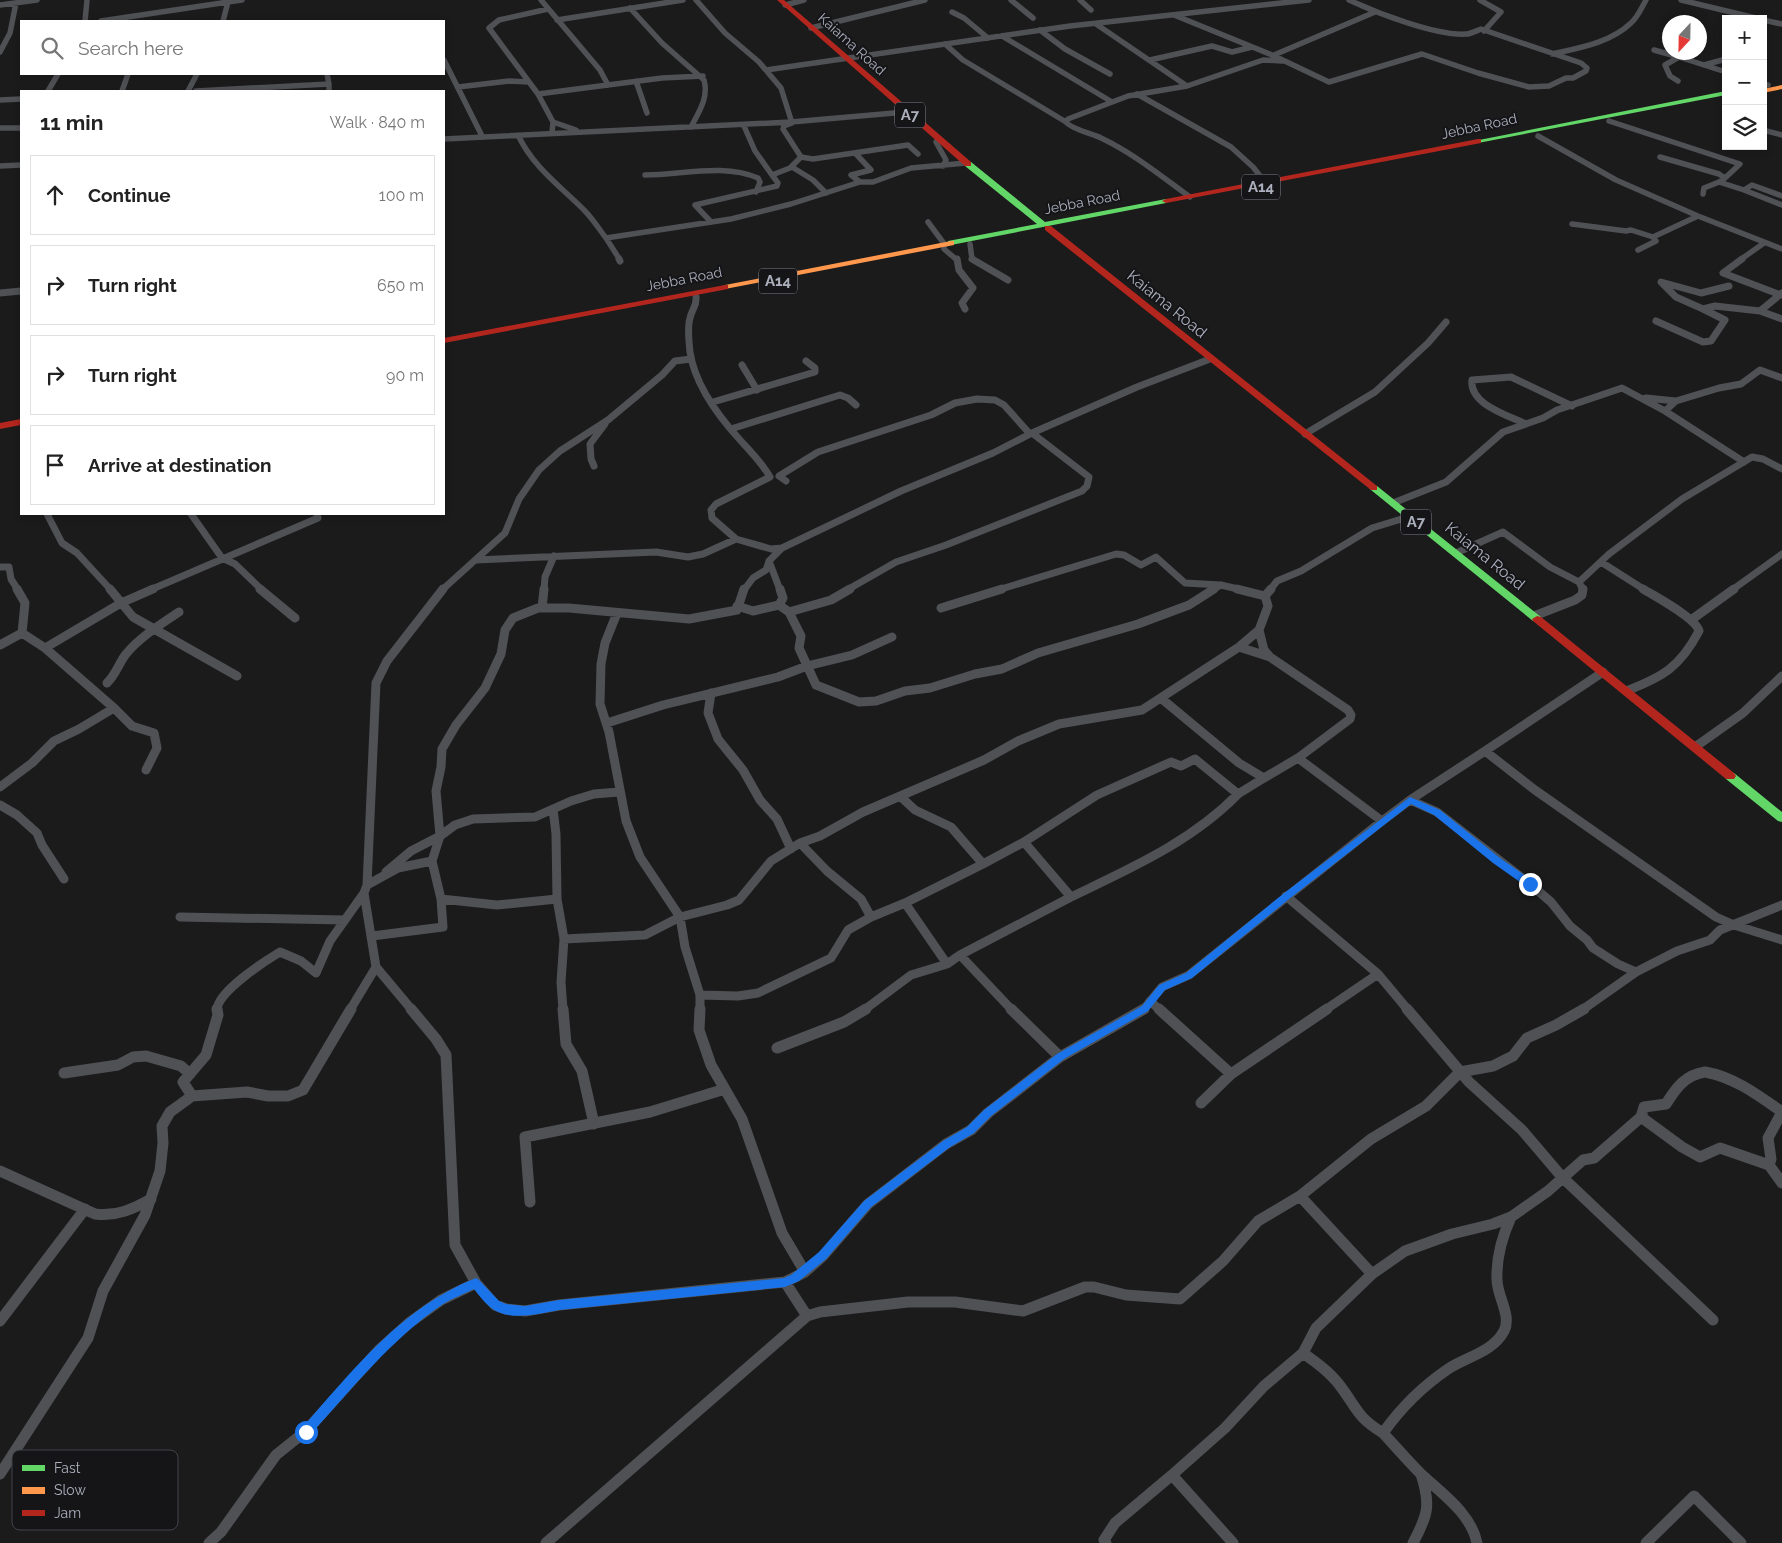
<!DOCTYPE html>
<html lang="en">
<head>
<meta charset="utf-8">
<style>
  :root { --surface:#fff; --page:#f2f2f2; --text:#222; --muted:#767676; --line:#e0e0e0 }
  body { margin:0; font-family:Raleway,sans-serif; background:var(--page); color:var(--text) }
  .controls { position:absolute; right:15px; top:15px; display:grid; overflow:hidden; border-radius:0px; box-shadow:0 2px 8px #0003 }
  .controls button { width:45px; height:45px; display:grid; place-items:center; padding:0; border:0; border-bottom:1px solid var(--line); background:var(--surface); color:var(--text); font:25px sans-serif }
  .compass { position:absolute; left:1662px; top:15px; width:45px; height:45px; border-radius:50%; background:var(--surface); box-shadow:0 2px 8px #0003; rotate:202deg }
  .stop { position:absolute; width:15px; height:15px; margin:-11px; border:4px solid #1a73e8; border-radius:50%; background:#fff }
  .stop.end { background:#1a73e8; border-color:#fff; box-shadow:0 1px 5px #0008 }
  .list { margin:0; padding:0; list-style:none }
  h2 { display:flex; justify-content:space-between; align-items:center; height:65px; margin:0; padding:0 20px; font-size:21px }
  h2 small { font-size:16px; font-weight:400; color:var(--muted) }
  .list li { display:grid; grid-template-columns:32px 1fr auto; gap:15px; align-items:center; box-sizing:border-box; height:80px; margin:0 10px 10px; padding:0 10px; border:1px solid var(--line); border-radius:0px }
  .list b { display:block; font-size:19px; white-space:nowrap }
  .list em { font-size:16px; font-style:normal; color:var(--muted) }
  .icon { flex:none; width:28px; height:28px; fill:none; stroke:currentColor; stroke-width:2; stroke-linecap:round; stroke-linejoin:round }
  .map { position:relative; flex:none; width:1782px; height:1543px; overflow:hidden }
  .search { position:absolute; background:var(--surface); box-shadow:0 2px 8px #0003; left:20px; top:20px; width:425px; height:55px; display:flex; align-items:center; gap:12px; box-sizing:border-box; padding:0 18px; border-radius:0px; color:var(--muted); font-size:19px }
  .panel { position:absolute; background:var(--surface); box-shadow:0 2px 8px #0003; left:20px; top:90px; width:425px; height:425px; border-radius:0px }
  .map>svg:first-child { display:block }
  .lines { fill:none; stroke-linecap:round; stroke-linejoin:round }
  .street-far3 { stroke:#4f5155; stroke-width:5.5 }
  .street-far2 { stroke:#4f5155; stroke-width:7 }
  .street-far1 { stroke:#4f5155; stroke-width:9 }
  .street { stroke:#4f5155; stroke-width:11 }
  .fast { fill:#63d668; fill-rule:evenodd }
  .slow { fill:#ff974d; fill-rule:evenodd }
  .jam { fill:#b3261e; fill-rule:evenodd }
  .route { fill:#1a73e8 }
  .labels { text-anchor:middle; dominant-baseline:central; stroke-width:4; stroke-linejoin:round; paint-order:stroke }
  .far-street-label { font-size:14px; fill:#acb0bd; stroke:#151518 }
  .shield { fill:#151518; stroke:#7f828c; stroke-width:1 }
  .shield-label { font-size:15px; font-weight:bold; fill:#acb0bd }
  .street-label { font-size:16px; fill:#acb0bd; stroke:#151518 }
  .key { fill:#151518; stroke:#42444a; stroke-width:1 }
  .key-label { font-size:14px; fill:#acb0bd }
</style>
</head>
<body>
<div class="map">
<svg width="1782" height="1543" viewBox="0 0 1782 1543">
  <rect width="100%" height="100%" fill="#1b1b1c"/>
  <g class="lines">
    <!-- street-far3 -->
    <path class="street-far3" d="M541,0L600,70L608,85
      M696,0L725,33L759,62L781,88L792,123L784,126L783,129L801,157
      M1011,0L1033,18
      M1080,0L1091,10
      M1480,0L1501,12L1484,31
      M1681,0L1760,19
      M228,2L242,0
      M0,5L37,0
      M785,5L804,0
      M630,8L662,43L704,80C709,97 699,112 691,127
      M548,9L499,20L489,28L538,94L553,122L552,133
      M952,12L964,18L988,38
      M1174,15L1272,55L1329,82L1422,54L1478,73L1529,87L1549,86L1566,78H1573L1586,71L1587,68L1581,63L1481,29C1476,31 1471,34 1466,34C1436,36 1377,13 1349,0
      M557,20L683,0
      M1763,20L1782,24
      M85,21L87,0
      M101,21L228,2L223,21
      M1096,24L1187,86L1263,60L1282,61
      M811,28L925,0
      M1040,30L1065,49L1110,74
      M1002,36L1112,102
      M945,44L963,60L1066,122
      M1654,50L1679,57
      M0,52L10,33L16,3
      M1552,54C1579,48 1610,43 1631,23C1638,17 1642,7 1646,0
      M1274,55L1375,12
      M444,60L482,136
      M1150,60L1212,46L1232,52L1252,47
      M1704,65L1726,59
      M766,70L1070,26L1309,0
      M327,74L329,84
      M636,81L647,113
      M1678,81L1670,76L1665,65L1679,57L1726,72
      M1763,84L1768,85
      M1187,86L1128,96L1068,119L1066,122C1071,129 1093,134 1101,138C1133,153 1161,176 1190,197
      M458,87L509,81L529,82
      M48,91L58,74
      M122,91L128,74
      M188,91L197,74
      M196,91L329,84V91
      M538,94L662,78L703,76
      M1137,94L1231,147L1253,167L1265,182
      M0,100L21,99
      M1609,121L1740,164L1725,178
      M553,122L576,130
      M744,126L755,151L772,175
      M0,128H21
      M1763,130L1782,135
      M518,135C533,167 560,186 584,210C593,219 599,229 606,238L731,219L791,204L860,182L851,175L871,170L856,154
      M1538,136L1616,180L1698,216L1782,249
      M444,139L791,122L906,112
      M938,139L936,142L946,160L943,166
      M1660,157L1719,174L1725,178L1719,182
      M0,166L21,165
      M792,167L813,180L826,193
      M645,175C682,175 723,163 758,178L760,182L756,192
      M860,182H873L911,168L966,163
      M1703,194L1704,188L1719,182L1744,190
      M1782,196L1752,185L1744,190L1782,205
      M711,222L695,205L777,186L778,183L772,175L790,168L801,157L813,159L908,145L918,154
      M928,222L945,245
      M1572,224L1626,231L1631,230L1653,237
      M606,238L620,260
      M970,244L972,259L974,260
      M944,249L957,260
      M1638,250L1656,241L1653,237L1698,216
      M1740,260L1764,243"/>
    <!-- street-far2 -->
    <path class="street-far2" d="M619,259L620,261
      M957,259L959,270L973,288L962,303L965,309
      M972,259L1008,280
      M1742,259L1723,273L1781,295
      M1729,286L1701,293L1661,282L1676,297L1703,309L1715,306L1760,311
      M0,293L21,291
      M1782,293L1760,311L1782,319
      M696,297C697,306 692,309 690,318C687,328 689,342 690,352C695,386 719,417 741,441C752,453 762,463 770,477L716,504L711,510L712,518L736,539
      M1656,321L1703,342L1711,341L1725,320L1703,309
      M742,365L757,390
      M1646,398L1676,401
      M713,402L815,372V368L806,361
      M1665,411L1676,401L1719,388L1741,384L1760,370L1782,378
      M1526,424C1507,415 1469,404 1472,380L1511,377L1572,406
      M731,429L840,395L848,398L856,405
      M1305,434L1375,392L1428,343L1446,322
      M594,466L591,459L590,444L605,424
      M786,481L779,476L818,452L931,415L955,403L977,399L995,400L1004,405L1030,434
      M1393,503L1446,482L1503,432L1543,418L1557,410L1622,388L1665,411L1744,462
      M47,514L62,543L77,553L111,590
      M191,514L222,558L235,564L262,590
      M1456,553L1503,532L1550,567L1579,582L1609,554L1682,499L1752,457L1763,459L1782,469
      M476,560L656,552L688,557L703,554L736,539L771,549L782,548L901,491L993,453L1032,433L1137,387L1210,359
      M769,561L780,590
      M1601,562L1645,590
      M0,567H9L11,579L18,590
      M1579,582L1583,590
      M150,590L318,518L317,514
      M442,590L505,533L519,499L539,470L560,451L608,420L662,375L675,361L691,359
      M544,590L545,577L554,556
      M744,590L753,578L766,570L769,561L782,548
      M847,590L896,562L946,545L1082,491L1087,486L1089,477L1032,433
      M998,590L1116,554L1124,555L1141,565L1156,557L1185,583L1221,585L1242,590
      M1212,590L1221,585
      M1270,590L1277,581L1301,571L1372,528L1408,517
      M1732,590L1782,554"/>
    <!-- street-far1 -->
    <path class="street-far1" d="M110,589L133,617L237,676
      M260,589L295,618
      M780,589L783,598L779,605L789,612L801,636L799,648L816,685L859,702L876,701L905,691L930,688L975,674L1002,669L1038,653L1138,624L1189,605L1214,589
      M1237,589L1265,596
      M737,606L753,611L779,605
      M542,608L544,589
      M941,608L1002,589
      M789,612L831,600L850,589
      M617,613L605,643L601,664L600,704L609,732L626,821L640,857L680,917L685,947L700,995V1010
      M1534,616L1575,600L1582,595L1583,589
      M1691,620L1734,589
      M1259,630L1264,650L1270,657
      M0,645L22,633L25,603L17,589
      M45,648L121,603L153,589
      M107,683C116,674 119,663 126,654C140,637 161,624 179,612
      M1626,691C1663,677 1680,667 1699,631C1696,618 1656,597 1643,589
      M711,693L708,713L718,739L743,770L760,800L777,819L791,849
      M1162,699L1239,763L1264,778L1298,758L1350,719L1351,715L1348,710L1270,657L1239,647
      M114,708L132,726L154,733L157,748L146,770
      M607,723L663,705L778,677L807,666L852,655L892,637
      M1695,747L1743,713L1782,676
      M1485,751L1603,672
      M1298,758L1382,821
      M0,787L32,763L54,741L79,729L114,708L45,648L22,633
      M619,792L594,794L571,801L535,817L473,819L455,825L440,836L436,791L441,767L442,749L456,725L485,688L501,654L505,630L513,618L538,608H569L689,619L737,610L744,589
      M901,797L915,810L951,827L983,864L905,903
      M1410,800L1437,812L1530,884L1551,902L1570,926L1587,940L1593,948L1618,964L1636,972L1677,951L1710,940L1720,930L1782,905
      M0,805L17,815L37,833L42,845L64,879
      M553,809L556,834L557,899
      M1024,842L1097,795L1171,762L1181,766L1195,759L1238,794L1264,778
      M800,843L827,871L861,899L871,917L905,903L947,964L960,955L1012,1010
      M386,872L411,851L440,836L432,861L441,899L497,905L557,899L564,939L645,935L680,917L727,905L739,900L771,861L800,843L820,836L863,812L984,760L1018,741L1059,724L1142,710L1239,647L1259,630L1268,606L1265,596L1271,589
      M367,885L398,868L432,861
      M1286,896L1378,974L1408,1010
      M1071,897C1131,868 1191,842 1238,794
      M180,917L345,920
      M372,936L443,927L441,899
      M960,955L1071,897L1024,842L983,864
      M700,995L738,996L758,993L831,958L848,930L871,917
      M1150,1001L1160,1010
      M217,1010C217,992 265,961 280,952L301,961L316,973L330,941L364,893
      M350,1010L376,967
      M412,1010L376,967L364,893L367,885L376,683L387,661L443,589
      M563,1010L561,982L564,939
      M864,1010L911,975L947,964
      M1143,1010L1162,987L1189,975L1382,821L1410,800L1485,751L1535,790L1716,917L1734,925L1782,940
      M1325,1010L1378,974
      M1582,1010L1636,972"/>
    <!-- street -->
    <path class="street" d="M411,1009L436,1039L446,1055L455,1245L476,1283L495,1305L506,1309L525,1311L559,1305L785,1282L805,1272L823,1256L868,1204L946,1144L971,1130L988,1113L1060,1057L1144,1009
      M563,1009L566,1044L582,1071L594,1124
      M700,1009L699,1030L711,1065L742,1119L782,1233L805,1272
      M1011,1009L1060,1057
      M1159,1009L1231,1074L1327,1009
      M1407,1009L1469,1082L1522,1130L1562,1177L1713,1320
      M777,1048L844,1022L866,1009
      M1705,1072C1734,1077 1758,1095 1782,1112L1768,1138L1771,1159L1769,1165L1720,1148L1700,1157L1682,1147L1641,1117L1644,1107L1666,1104C1676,1088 1685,1075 1705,1072Z
      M64,1073L118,1065L133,1057L146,1056L181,1066L190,1074
      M192,1096L183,1082L206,1055L218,1015L217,1009
      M1201,1103L1231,1074
      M1769,1165L1782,1183
      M0,1171L95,1214C116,1217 133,1209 151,1199
      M1300,1196L1371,1139L1426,1106L1460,1072L1493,1066L1513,1056L1527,1038L1556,1025L1584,1009
      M530,1202L525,1137L650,1112L725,1089
      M1372,1274L1316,1328L1303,1353C1317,1363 1331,1373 1341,1387C1358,1410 1357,1417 1383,1433C1400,1409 1423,1386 1448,1369C1466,1357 1493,1352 1504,1331C1512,1316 1497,1296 1497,1280C1496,1258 1502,1237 1511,1217
      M785,1282L807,1316L820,1312L908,1302H955L1023,1311L1085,1287H1094L1126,1295L1180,1299L1223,1261L1258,1221L1300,1196L1372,1274L1405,1251L1452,1234L1493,1224L1511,1217L1548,1191L1583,1160L1594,1158L1641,1117
      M0,1321L85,1209
      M1383,1433C1395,1446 1407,1460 1420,1473C1441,1493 1471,1513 1477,1543
      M0,1474L88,1338L103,1291L145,1215L160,1171L163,1143L162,1126L170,1112L192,1096L247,1092L268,1096H288L303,1090L351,1009
      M209,1543L221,1532L276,1455L306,1431L380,1349L409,1323L441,1300L476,1283
      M546,1543L807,1316
      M1106,1543L1104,1540L1115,1523L1172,1475
      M1233,1543L1172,1475L1225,1428L1264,1386L1303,1353
      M1413,1543C1428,1515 1431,1505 1421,1474
      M1646,1543L1694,1496L1741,1543"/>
    <!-- fast -->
    <path class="fast" d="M1726,91V95L1478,143L1474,141Z
      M965,162H971L1045,222L1166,199L1170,201L1166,203L951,245H948V241L1037,224L965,166Z
      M1374,485L1377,486L1541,617L1542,619L1541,621H1533L1371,490L1369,488Z
      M1730,772L1734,773L1782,812V822L1778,821L1726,779L1724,776L1726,773Z"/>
    <!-- slow -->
    <path class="slow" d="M1782,85V89L1763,93V89Z
      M951,241H954V245L725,289L721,287L725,285Z"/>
    <!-- jam -->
    <path class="jam" d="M777,0H784L971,162V166H965Z
      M1478,139H1481V143L1166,203L1162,201L1166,199Z
      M1045,226H1051L1377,486V490H1371L1045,230Z
      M725,285H728V289L444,343V338Z
      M21,419V425L0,429V423Z
      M1537,616L1541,617L1734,773L1736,776L1734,779H1726L1533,621L1532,619Z"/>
  </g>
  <!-- route -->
  <path class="route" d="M1410,797L1440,810L1500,858L1534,882V887H1527L1493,863L1434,815L1411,804L1289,899L1192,978L1165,990L1148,1011L1064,1059L991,1116L974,1133L950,1147L871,1207L826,1259L799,1281L785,1287L559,1310C538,1314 508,1322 490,1307C484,1302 479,1295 474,1289C464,1294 453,1298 443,1304C391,1339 352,1389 310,1435L306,1437L302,1435L300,1432L302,1428C353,1370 402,1307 476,1278L479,1280L499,1301L506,1304L525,1306L559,1300L784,1278L791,1275L819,1252L864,1201L943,1141L967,1127L984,1110L1057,1054L1142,1006L1159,985L1186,973L1283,894Z"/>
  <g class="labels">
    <!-- far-street labels -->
    <g class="far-street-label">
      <text transform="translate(852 44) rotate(42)">Kaiama Road</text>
      <text transform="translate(1479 126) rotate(-12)">Jebba Road</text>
      <text transform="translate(1082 202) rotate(-11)">Jebba Road</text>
      <text transform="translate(684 279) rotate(-11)">Jebba Road</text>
    </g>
    <!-- shield labels -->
    <g class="shield">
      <rect x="895" y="102.5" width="30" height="25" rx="4"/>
      <rect x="1242" y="174.5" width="38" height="25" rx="4"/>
      <rect x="759" y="268.5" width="38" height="25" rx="4"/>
      <rect x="1401" y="509.5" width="30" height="25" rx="4"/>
    </g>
    <g class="shield-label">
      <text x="910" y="115">A7</text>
      <text x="1261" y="187">A14</text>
      <text x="778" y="281">A14</text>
      <text x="1416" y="522">A7</text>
    </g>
    <!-- street labels -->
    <g class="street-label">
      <text transform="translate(1167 304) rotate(39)">Kaiama Road</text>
      <text transform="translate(1485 556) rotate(39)">Kaiama Road</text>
    </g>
  </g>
  <!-- legend -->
  <rect x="12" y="1450" width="166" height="80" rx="8" class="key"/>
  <rect x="22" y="1465" width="23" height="6" fill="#63d668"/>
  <rect x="22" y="1487" width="23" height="7" fill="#ff974d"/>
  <rect x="22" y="1510" width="23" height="6" fill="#b3261e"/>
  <g class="key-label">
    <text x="54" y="1473">Fast</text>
    <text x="54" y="1495">Slow</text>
    <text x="54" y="1518">Jam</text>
  </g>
</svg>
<div class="controls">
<button>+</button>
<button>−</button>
<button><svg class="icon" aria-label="layers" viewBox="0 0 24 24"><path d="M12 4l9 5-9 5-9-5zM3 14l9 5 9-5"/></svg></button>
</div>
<svg class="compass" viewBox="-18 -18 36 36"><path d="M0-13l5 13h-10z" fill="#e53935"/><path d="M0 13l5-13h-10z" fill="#767676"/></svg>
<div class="stop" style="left:306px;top:1432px"></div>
<div class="stop end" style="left:1530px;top:884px"></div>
<div class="search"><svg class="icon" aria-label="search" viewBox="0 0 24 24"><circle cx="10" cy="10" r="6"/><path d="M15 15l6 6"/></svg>Search here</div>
<section class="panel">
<h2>11 min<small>Walk · 840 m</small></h2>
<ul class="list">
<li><svg class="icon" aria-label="ahead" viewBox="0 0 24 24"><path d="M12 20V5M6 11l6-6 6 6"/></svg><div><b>Continue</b></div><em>100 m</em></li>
<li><svg class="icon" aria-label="right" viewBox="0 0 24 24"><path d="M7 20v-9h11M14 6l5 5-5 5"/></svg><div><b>Turn right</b></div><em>650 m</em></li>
<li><svg class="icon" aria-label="right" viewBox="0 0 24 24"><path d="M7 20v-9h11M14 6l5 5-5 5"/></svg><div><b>Turn right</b></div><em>90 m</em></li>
<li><svg class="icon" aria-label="arrive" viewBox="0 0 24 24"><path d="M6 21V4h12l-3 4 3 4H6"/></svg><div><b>Arrive at destination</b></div></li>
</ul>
</section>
</div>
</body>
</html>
